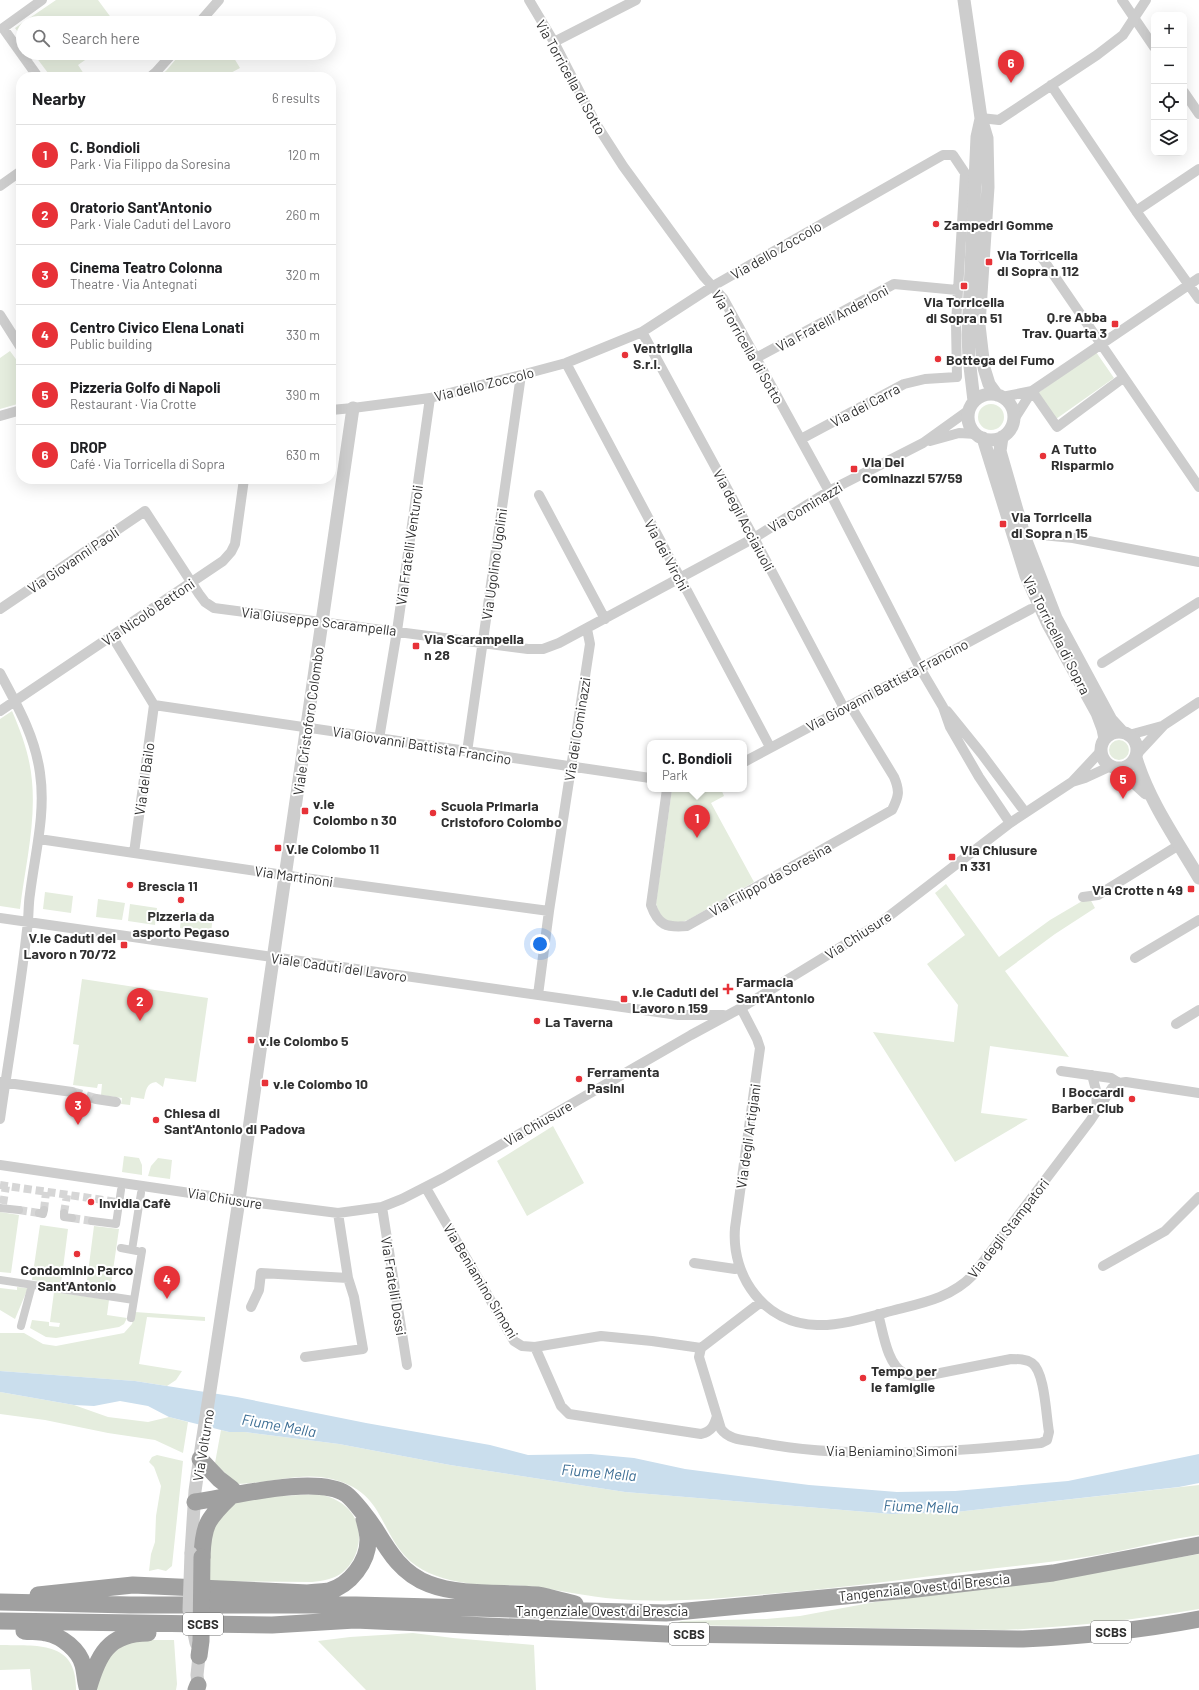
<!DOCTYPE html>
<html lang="en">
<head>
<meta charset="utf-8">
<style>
  :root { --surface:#fff; --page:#f2f2f2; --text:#202124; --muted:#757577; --line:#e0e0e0; --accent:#e73238 }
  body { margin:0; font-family:Barlow,sans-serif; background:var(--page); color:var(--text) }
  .controls { position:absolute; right:12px; top:12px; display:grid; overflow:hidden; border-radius:8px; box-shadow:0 4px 16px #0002 }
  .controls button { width:36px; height:36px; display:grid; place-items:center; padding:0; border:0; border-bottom:1px solid var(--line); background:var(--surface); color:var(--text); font:20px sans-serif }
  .you { position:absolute; left:540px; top:944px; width:14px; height:14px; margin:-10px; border:3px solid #fff; border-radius:50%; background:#1a73e8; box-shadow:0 0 0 6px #1a73e833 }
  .badge { display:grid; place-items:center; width:26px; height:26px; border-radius:50%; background:var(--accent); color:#fff; font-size:13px; font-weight:700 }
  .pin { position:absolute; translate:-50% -33px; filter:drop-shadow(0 1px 2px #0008) }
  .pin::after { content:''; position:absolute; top:21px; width:14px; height:12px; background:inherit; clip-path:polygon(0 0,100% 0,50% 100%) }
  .popup { position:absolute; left:647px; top:740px; width:100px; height:52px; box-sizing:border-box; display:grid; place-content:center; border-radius:8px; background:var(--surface); filter:drop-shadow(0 1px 3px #0005); font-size:13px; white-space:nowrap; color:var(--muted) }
  .popup b { font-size:15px; color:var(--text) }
  .popup::after { content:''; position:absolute; left:50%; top:100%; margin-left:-8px; border:8px solid transparent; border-top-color:var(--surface) }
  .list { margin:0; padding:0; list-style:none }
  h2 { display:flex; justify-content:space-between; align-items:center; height:52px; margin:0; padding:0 16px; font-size:17px }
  h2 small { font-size:13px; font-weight:400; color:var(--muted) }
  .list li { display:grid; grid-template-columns:26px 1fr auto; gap:12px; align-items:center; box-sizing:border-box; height:60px; padding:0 16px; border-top:1px solid var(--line) }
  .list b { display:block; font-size:15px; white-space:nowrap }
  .list p { margin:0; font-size:13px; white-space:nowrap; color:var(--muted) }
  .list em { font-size:13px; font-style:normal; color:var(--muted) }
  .icon { flex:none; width:22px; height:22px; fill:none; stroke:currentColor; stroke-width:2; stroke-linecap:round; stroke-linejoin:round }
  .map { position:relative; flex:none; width:1199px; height:1690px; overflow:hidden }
  .search { position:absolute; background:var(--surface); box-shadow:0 4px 16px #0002; left:16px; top:16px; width:320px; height:44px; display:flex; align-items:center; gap:10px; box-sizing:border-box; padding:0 14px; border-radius:22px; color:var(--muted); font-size:15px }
  .panel { position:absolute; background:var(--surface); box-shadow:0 4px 16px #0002; left:16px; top:72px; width:320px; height:412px; border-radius:16px }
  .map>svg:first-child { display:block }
  .green { fill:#e5edde }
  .water { fill:#cadeed }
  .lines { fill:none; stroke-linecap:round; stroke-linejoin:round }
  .pedestrian-tunnel { stroke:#d6d6d6; stroke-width:8; stroke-dasharray:8 4; stroke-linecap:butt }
  .minor-tunnel { stroke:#d6d6d6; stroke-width:10; stroke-dasharray:10 5; stroke-linecap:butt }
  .pedestrian { stroke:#cdcdcd; stroke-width:8 }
  .minor { stroke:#cdcdcd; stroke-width:10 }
  .tertiary { stroke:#cdcdcd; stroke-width:13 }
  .trunk { stroke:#a0a0a0; stroke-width:17 }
  .tertiary-bridge { stroke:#cdcdcd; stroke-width:13 }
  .trunk-bridge { stroke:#a0a0a0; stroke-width:17 }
  .poi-dot { fill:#e73238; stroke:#fff; stroke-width:1.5 }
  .labels { text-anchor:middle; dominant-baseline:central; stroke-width:4; stroke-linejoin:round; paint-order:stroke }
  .shield { fill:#fff; stroke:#6e6e6e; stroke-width:1 }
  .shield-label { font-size:13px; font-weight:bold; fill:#303030 }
  .street-label { font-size:14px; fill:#303030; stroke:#fff }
  .poi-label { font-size:14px; font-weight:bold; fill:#303030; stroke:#fff; text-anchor:start }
  .water-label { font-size:15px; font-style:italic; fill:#3d6e94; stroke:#fff }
</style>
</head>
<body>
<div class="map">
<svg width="1199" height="1690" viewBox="0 0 1199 1690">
  <rect width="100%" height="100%" fill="#fff"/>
  <!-- green -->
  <path class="green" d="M56,0H98L115,23H23V39L15,28Z
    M33,53H95L78,65L86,77H51Z
    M181,53H231L240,68L223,77H156L166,71Z
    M10,351L21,366V403L0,409V358Z
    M1096,352L1114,378L1056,419L1038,393Z
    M978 417a13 13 0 1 1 26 0a13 13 0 1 1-26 0Z
    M12,711C22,734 30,757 32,781C36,824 25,867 20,909L0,906V719Z
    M1109 750a10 10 0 1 1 20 0a10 10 0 1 1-20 0Z
    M672,789H721L724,796L711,803L754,882L688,920C671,926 660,921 656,903Z
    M946,884L999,957L1050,920L1089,897L1095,908L1055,934L1005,971L1069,1057L990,1046L981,1113L1028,1119L955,1162L873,1032L954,1042L958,1005L927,964L965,935L935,893Z
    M45,892L73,896L71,913L43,909Z
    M98,899L125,903L122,920L96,917Z
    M130,904L157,908L155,925L128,921Z
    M182,911L213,915L211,933L180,928Z
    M82,979L208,998L196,1082L165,1078L163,1087L156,1082C146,1083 146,1091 144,1099L131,1097L130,1105L121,1104L122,1098L101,1095L102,1084H98L97,1088L73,1085L79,1045L73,1044Z
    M553,1126L584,1183L527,1216L497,1161Z
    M124,1156L139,1158L142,1165V1175L122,1172Z
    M158,1158L172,1160L170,1179L148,1176L151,1166Z
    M0,1212L19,1215L11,1273L0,1272Z
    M40,1225L68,1229L61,1284L32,1280Z
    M94,1226L119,1229L110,1291L86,1288Z
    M17,1287L28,1288L15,1319L0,1310V1288L17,1290Z
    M54,1292L109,1300L107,1315L127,1318L124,1324L119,1327L56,1338L46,1337L30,1328L32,1320L49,1322V1326L59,1327L60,1323L50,1322Z
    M135,1312L205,1317V1321L147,1317L139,1364L182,1371L176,1380L167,1386L135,1381L0,1371V1333H24L43,1344L56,1346L124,1333L132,1324Z
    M0,1392L74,1405L108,1417L148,1422L169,1417L188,1422L183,1453L155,1440L108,1433L45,1420L0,1414Z
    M221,1430L229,1432H245L339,1444L450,1465L625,1492L891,1514L956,1512L1199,1485V1535C1170,1539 1143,1546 1114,1552C1068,1561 1020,1565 973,1571C912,1578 851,1587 790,1592C733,1597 675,1604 617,1599C587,1597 557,1589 527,1586C507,1584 485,1587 466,1583C446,1580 425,1574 410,1561C378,1531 385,1492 332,1479C301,1471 267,1484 236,1484L215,1463Z
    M157,1455L183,1461L172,1566L166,1571L158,1569L149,1571L151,1554L155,1542L156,1516L161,1486L154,1467L149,1462L152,1457Z
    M316,1494C343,1497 364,1517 358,1546C356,1556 351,1565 343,1572C334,1579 323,1581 312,1582L208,1581L210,1546L214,1526L230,1505L248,1498Z
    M1199,1554V1609C1134,1620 1070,1627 1004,1630L674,1625L681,1621L766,1619L800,1616L875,1602L1057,1579Z
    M413,1633L453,1638L534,1645L536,1690H366L318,1641L350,1637Z
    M131,1640H174L177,1684L176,1690H96L102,1661Z
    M0,1645C37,1646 77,1640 76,1690H32L30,1669L0,1670Z"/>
  <!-- water -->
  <path class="water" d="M0,1371L135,1381L237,1397L366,1423L490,1445L528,1455L591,1454L634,1458L685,1469L746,1477L809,1485L897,1492L955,1491L1068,1481L1199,1454V1483L1179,1487L956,1512L891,1514L625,1492L450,1465L339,1444L245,1432H229L169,1417L148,1406L120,1401L94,1406L74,1405L0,1392Z"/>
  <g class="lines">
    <!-- pedestrian-tunnel -->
    <path class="pedestrian-tunnel" d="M0,1185L117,1202
      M3,1204L6,1186
      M19,1210L39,1213
      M44,1210L46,1192
      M64,1213L67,1195
      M72,1218L92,1221"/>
    <!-- minor-tunnel -->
    <path class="minor-tunnel" d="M72,1092L96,1099"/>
    <!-- pedestrian -->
    <path class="pedestrian" d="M0,1208L19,1210
      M39,1213L43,1214L44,1210
      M64,1213V1217L72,1218
      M92,1221L116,1224L121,1190
      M121,1248L137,1251
      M132,1250L141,1193
      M0,1280L134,1300
      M131,1318L142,1251
      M21,1326L32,1285"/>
    <!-- minor -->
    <path class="minor" d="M529,0L554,42L596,124L623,166L704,277L723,298L829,491L920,668L943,707L950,727L979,777L1010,823
      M1122,0L1154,47
      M199,23L219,0
      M554,42L636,0
      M38,77L3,28L42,0
      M150,77L156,72L173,53
      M1051,85L1136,211L1199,299
      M1184,92L1199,114
      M981,118L999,120L1097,55L1123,35L1146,0
      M0,186L21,171
      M1136,211L1199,169
      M1040,255L1199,487
      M0,315L21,348
      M642,332L754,538L844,708
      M756,358L894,284L957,290
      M566,363L770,747
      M1032,391L1057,427L1123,378
      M1002,397L1032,391L1199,278
      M331,410L353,408L430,398L521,375L566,363L642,332L713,286L943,155H953L965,173
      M0,416L21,410
      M1013,421L1032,391
      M801,439L904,384L925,379L957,377L956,324L965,173
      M930,441L959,433L976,434
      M539,495L605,619
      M1042,535L1073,538L1199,562
      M0,609L145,511L199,594L205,602L214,608L528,649H543L559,643L754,538L829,491L923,443L969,410
      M112,636L154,705L650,778
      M1102,663L1199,602
      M0,673C17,705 35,736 40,773C46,814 35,853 30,894C28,906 29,918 27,930C20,993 9,1056 0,1119
      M0,711L223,561L231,552L235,544L244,479
      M947,711L981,753L1025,812
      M1129,735L1162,726
      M379,739L397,631L430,398
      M467,752L521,375
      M1137,754L1164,725L1199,702
      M744,762L1031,609
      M1072,782L1085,778L1111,766
      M667,789L651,905C658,925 666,928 687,926L892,810C899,796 900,791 894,777L850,705
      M39,839L297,877L549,911
      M134,853L154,705
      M1083,897L1098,895L1179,845
      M0,918L678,1015H723
      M1135,958L1199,920
      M538,995L549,911L590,644L587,629
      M741,1008L757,1039L760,1048L735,1228C731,1277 765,1324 817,1325C840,1326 869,1317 891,1311C922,1303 951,1298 973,1275L1090,1121L1112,1088L1119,1083
      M1176,1024L1199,1010
      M1061,1071L1111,1078L1119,1083L1126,1082L1199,1093
      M1092,1075L1096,1090L1097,1111
      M0,1082L72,1092
      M96,1099L116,1102
      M0,1165L251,1202L338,1213L382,1207L402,1199L443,1178L691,1035L741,1008L880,923L1010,823L1072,782L1101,751
      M426,1188L514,1341L522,1346L535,1347L601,1336L652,1341L701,1348
      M382,1207L407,1365
      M694,1263L735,1269L739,1267
      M1103,1266L1165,1231L1199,1197
      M761,1302L701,1348L699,1357L721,1429C729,1440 744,1440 756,1442C846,1460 950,1452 1041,1443L1047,1440L1049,1432C1046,1416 1045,1372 1032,1363C1026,1359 1018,1359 1011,1359L925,1376C918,1376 910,1377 904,1373C887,1365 883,1331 878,1314
      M251,1307L259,1290L261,1273L348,1278
      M535,1347L561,1406L569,1414L701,1434C712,1431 714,1426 717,1416
      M305,1357L363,1349L354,1297L348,1278L338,1213"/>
    <!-- tertiary -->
    <path class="tertiary" d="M964,0L981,118L987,138L988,187L979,325L984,368L989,384L997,395
      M968 417a23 23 0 1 1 46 0a23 23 0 1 1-46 0Z
      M974,401L969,358L968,335L977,137L981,119
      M1002,437L1000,451L1025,538L1056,618L1111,720L1122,732
      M983,438L1026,576L1048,624L1097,713L1103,729L1105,739
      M1101 750a18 18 0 1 1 36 0a18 18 0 1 1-36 0Z
      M1136,758C1149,801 1176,839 1199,878
      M1115,768L1134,782L1146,793
      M191,1553L195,1491L200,1456L239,1200L269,987L353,408
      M199,1690L197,1675L199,1656"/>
    <!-- trunk -->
    <path class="trunk" d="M200,1459L219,1479L232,1489
      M195,1502C230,1497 317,1474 346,1494C354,1500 369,1520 375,1529C389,1552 402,1574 429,1584C460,1596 503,1592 537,1595C549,1597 562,1601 575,1604
      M202,1557C203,1526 207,1519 230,1497
      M38,1595L133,1585L308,1593C315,1592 323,1592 329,1591C350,1585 368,1562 368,1540C368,1533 366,1526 364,1519
      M0,1602L130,1605H356L666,1613L908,1590L1053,1573L1199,1545
      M0,1621L272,1625L355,1620L667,1634L1023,1639C1082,1636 1141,1630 1199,1619
      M24,1631C31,1632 39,1631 46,1633C62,1636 79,1650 83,1665C85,1672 85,1680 87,1687
      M88,1690C98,1655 108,1633 148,1633
      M196,1690L198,1685"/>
    <!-- tertiary-bridge -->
    <path class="tertiary-bridge" d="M191,1553L189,1610L196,1643"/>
    <!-- trunk-bridge -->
    <path class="trunk-bridge" d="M199,1656L201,1641L202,1557"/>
  </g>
  <!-- markers -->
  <g class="poi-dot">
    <circle cx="936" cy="224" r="4"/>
    <rect x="985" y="258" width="8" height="8" rx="2"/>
    <rect x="960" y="282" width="8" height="8" rx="2"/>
    <rect x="1111" y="320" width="8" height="8" rx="2"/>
    <circle cx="625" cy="355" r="4"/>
    <circle cx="938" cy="359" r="4"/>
    <circle cx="1043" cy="456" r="4"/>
    <rect x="850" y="465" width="8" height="8" rx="2"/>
    <rect x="999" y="520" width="8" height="8" rx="2"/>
    <rect x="412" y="642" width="8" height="8" rx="2"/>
    <rect x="301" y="807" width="8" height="8" rx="2"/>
    <circle cx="433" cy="813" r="4"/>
    <rect x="274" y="844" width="8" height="8" rx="2"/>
    <rect x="948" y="853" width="8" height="8" rx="2"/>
    <circle cx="130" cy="885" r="4"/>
    <rect x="1187" y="885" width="8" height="8" rx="2"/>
    <circle cx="181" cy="900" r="4"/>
    <rect x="120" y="941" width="8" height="8" rx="2"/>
    <path d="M726 983h4v4h4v4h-4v4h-4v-4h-4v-4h4z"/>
    <rect x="620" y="995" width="8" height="8" rx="2"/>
    <circle cx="537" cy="1021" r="4"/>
    <rect x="247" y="1036" width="8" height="8" rx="2"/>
    <circle cx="579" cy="1079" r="4"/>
    <rect x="261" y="1079" width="8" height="8" rx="2"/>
    <circle cx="1132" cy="1099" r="4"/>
    <circle cx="156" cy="1120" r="4"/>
    <circle cx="91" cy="1202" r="4"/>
    <circle cx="77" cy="1254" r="4"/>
    <circle cx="863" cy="1378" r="4"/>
  </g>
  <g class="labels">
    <!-- shield labels -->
    <g class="shield">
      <rect x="183" y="1613" width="40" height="22" rx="3"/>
      <rect x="1091" y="1621" width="40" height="22" rx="3"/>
      <rect x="669" y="1623" width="40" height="22" rx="3"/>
    </g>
    <g class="shield-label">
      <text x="203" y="1624">SCBS</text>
      <text x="1111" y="1632">SCBS</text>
      <text x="689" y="1634">SCBS</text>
    </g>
    <!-- street labels -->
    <g class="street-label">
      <text transform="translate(571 77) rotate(61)">Via Torricella di Sotto</text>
      <text transform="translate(776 250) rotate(-30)">Via dello Zoccolo</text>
      <text transform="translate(832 318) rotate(-28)">Via Fratelli Anderloni</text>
      <text transform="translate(748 347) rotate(60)">Via Torricella di Sotto</text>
      <text transform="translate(484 384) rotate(-14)">Via dello Zoccolo</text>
      <text transform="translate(865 405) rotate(-28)">Via dei Carra</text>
      <text transform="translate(805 507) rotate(-31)">Via Cominazzi</text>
      <text transform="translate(744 520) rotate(62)">Via degli Acciaiuoli</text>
      <text transform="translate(409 545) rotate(-82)">Via Fratelli Venturoli</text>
      <text transform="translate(667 555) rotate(62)">Via dei Virchi</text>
      <text transform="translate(73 560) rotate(-34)">Via Giovanni Paoli</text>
      <text transform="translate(494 564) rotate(-82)">Via Ugolino Ugolini</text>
      <text transform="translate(148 612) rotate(-34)">Via Nicolò Bettoni</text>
      <text transform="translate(319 621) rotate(7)">Via Giuseppe Scarampella</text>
      <text transform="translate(1057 635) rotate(63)">Via Torricella di Sopra</text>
      <text transform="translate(887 685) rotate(-28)">Via Giovanni Battista Francino</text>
      <text transform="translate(308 721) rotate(-82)">Viale Cristoforo Colombo</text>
      <text transform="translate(577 729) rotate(-81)">Via dei Cominazzi</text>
      <text transform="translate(422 745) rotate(9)">Via Giovanni Battista Francino</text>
      <text transform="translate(144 779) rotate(-82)">Via del Bailo</text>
      <text transform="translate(294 876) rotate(8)">Via Martinoni</text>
      <text transform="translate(770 879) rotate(-29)">Via Filippo da Soresina</text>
      <text transform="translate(858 935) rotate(-33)">Via Chiusure</text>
      <text transform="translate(339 967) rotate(8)">Viale Caduti del Lavoro</text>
      <text transform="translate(538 1123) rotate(-30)">Via Chiusure</text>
      <text transform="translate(748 1136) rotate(-82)">Via degli Artigiani</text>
      <text transform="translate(225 1198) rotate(9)">Via Chiusure</text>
      <text transform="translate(1008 1228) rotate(-52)">Via degli Stampatori</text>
      <text transform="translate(481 1281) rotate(59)">Via Beniamino Simoni</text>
      <text transform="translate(394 1286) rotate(81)">Via Fratelli Dossi</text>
      <text transform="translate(203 1445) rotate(-81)">Via Volturno</text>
      <text x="892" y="1450">Via Beniamino Simoni</text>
      <text transform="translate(924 1587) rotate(-6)">Tangenziale Ovest di Brescia</text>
      <text x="602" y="1610">Tangenziale Ovest di Brescia</text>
    </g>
    <!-- poi labels -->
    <g class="poi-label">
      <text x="944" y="224">Zampedri Gomme</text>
      <text x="997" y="254">Via Torricella<tspan x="997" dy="16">di Sopra n 112</tspan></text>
      <text x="964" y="301" text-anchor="middle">Via Torricella<tspan x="964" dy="16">di Sopra n 51</tspan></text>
      <text x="1107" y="316" text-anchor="end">Q.re Abba<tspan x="1107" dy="16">Trav. Quarta 3</tspan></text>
      <text x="633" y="347">Ventriglia<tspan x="633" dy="16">S.r.l.</tspan></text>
      <text x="946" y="359">Bottega del Fumo</text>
      <text x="1051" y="448">A Tutto<tspan x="1051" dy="16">Risparmio</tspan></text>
      <text x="862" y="461">Via Dei<tspan x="862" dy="16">Cominazzi 57/59</tspan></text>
      <text x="1011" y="516">Via Torricella<tspan x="1011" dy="16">di Sopra n 15</tspan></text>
      <text x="424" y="638">Via Scarampella<tspan x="424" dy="16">n 28</tspan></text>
      <text x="313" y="803">v.le<tspan x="313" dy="16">Colombo n 30</tspan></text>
      <text x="441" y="805">Scuola Primaria<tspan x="441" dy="16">Cristoforo Colombo</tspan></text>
      <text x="286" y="848">V.le Colombo 11</text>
      <text x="960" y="849">Via Chiusure<tspan x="960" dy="16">n 331</tspan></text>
      <text x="138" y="885">Brescia 11</text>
      <text x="1183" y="889" text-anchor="end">Via Crotte n 49</text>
      <text x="181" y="915" text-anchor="middle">Pizzeria da<tspan x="181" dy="16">asporto Pegaso</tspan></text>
      <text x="116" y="937" text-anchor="end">V.le Caduti del<tspan x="116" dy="16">Lavoro n 70/72</tspan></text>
      <text x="736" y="981">Farmacia<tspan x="736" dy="16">Sant'Antonio</tspan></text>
      <text x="632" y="991">v.le Caduti del<tspan x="632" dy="16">Lavoro n 159</tspan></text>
      <text x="545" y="1021">La Taverna</text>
      <text x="259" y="1040">v.le Colombo 5</text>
      <text x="587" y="1071">Ferramenta<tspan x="587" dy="16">Pasini</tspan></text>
      <text x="273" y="1083">v.le Colombo 10</text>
      <text x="1124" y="1091" text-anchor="end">I Boccardi<tspan x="1124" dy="16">Barber Club</tspan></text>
      <text x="164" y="1112">Chiesa di<tspan x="164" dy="16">Sant'Antonio di Padova</tspan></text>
      <text x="99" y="1202">Invidia Cafè</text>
      <text x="77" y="1269" text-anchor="middle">Condominio Parco<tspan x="77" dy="16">Sant'Antonio</tspan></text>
      <text x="871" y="1370">Tempo per<tspan x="871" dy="16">le famiglie</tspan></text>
    </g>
    <!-- water labels -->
    <g class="water-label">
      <text transform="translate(279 1425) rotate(10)">Fiume Mella</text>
      <text transform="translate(599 1472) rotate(5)">Fiume Mella</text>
      <text transform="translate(921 1506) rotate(2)">Fiume Mella</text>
    </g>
  </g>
</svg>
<div class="controls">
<button>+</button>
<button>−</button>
<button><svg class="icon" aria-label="locate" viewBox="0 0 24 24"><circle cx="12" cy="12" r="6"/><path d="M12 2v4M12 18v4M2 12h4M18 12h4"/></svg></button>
<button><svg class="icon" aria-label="layers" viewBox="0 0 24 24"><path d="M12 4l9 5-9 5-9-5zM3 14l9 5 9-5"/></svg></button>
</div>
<div class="you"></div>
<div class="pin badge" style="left:697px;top:838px">1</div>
<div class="popup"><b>C. Bondioli</b>Park</div>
<div class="pin badge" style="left:140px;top:1021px">2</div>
<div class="pin badge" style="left:78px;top:1125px">3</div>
<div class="pin badge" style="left:167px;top:1299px">4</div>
<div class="pin badge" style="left:1123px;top:799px">5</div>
<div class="pin badge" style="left:1011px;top:83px">6</div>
<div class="search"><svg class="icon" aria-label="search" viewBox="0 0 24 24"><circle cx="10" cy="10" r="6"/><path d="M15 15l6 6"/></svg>Search here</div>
<section class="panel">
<h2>Nearby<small>6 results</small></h2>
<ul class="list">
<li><span class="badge">1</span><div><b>C. Bondioli</b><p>Park · Via Filippo da Soresina</p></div><em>120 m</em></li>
<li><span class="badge">2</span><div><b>Oratorio Sant'Antonio</b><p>Park · Viale Caduti del Lavoro</p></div><em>260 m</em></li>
<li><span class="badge">3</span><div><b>Cinema Teatro Colonna</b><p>Theatre · Via Antegnati</p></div><em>320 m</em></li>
<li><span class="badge">4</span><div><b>Centro Civico Elena Lonati</b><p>Public building</p></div><em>330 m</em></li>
<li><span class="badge">5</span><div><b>Pizzeria Golfo di Napoli</b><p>Restaurant · Via Crotte</p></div><em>390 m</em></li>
<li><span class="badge">6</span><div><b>DROP</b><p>Café · Via Torricella di Sopra</p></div><em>630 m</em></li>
</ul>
</section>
</div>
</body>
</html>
